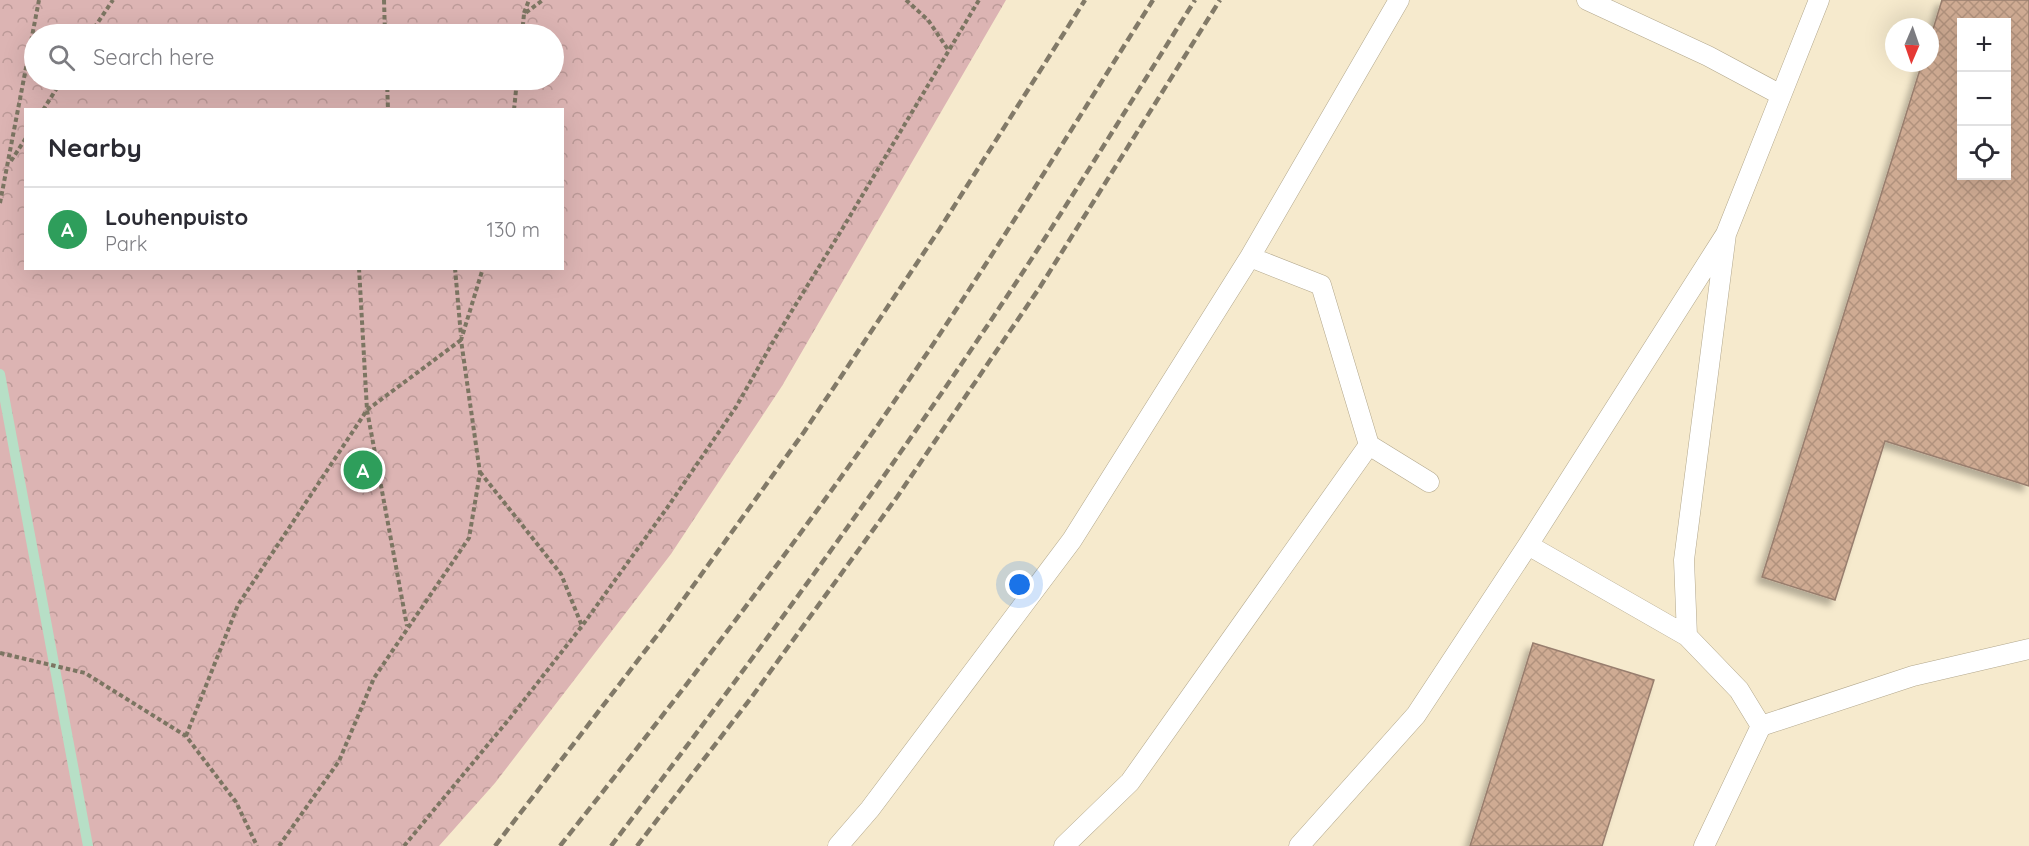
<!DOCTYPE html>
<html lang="en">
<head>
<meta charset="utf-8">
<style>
  :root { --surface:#fff; --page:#f2f2f3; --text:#2b2b33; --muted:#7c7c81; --line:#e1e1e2; --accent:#5155cc }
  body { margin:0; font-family:Quicksand,sans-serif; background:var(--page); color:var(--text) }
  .controls { position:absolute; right:18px; top:18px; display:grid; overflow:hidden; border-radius:0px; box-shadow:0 6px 24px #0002 }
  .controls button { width:54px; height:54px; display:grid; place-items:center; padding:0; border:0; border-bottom:2px solid var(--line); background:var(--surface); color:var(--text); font:30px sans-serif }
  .compass { position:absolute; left:1885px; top:18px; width:54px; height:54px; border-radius:50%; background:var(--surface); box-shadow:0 6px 24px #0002; rotate:182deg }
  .you { position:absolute; left:1020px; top:585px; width:21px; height:21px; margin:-15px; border:4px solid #fff; border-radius:50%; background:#1a73e8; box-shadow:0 0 0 9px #1a73e833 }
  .badge { display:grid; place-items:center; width:39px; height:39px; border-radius:50%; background:var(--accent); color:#fff; font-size:20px; font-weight:700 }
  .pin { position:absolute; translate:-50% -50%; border:3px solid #fff; box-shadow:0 2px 6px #0006 }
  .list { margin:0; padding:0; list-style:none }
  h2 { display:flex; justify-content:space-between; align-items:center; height:78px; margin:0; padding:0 24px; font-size:26px }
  h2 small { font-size:20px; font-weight:400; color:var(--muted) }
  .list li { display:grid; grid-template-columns:39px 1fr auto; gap:18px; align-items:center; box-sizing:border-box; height:84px; padding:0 24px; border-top:2px solid var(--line) }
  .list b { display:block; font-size:22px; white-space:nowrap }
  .list p { margin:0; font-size:20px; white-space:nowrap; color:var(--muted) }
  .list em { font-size:20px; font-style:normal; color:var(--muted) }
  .icon { flex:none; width:33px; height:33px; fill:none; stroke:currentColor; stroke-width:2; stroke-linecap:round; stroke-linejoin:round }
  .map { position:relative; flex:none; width:2029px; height:846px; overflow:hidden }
  .search { position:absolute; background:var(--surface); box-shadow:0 6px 24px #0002; left:24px; top:24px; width:540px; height:66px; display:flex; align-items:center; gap:15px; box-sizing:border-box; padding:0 21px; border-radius:33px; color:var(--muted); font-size:22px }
  .panel { position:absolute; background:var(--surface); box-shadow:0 6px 24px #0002; left:24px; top:108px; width:540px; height:162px; border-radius:0px }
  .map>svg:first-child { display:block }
  .park { fill:url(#park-crowns); fill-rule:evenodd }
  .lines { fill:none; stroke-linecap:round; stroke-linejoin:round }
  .stream { stroke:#b7dfc6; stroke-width:10 }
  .building { fill:url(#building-cross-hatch); stroke:#987e6e; stroke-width:1.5; fill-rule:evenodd; filter:url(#shadow) }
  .lane-casing { stroke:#b2a78c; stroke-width:21 }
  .path { stroke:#7c7562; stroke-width:4; stroke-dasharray:4.5 3; stroke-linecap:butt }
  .lane { stroke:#fff; stroke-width:20 }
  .rail { stroke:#827a68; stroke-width:4.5; stroke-dasharray:9 4.5; stroke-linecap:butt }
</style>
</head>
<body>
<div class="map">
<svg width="2029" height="846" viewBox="0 0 2029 846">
  <defs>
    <pattern id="park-crowns" width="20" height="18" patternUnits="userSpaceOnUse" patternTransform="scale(1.5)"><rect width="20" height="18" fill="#dcb4b3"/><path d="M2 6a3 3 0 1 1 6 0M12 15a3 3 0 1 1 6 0" fill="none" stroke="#bc9a98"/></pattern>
    <pattern id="building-cross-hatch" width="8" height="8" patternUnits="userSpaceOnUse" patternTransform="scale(1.5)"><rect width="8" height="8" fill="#cfab93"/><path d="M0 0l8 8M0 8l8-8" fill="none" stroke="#b1927d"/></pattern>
    <filter id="shadow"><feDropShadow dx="-5.5" dy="5.5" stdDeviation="3" flood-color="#0004"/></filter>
  </defs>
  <rect width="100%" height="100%" fill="#f6eacd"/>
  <!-- park -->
  <path class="park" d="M0,0H1006L782,386L671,554L495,783L439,846H0ZM34,34H554V80H34ZM26,110H562V268H26Z"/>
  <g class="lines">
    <!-- stream -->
    <path class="stream" d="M0,374L88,846"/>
  </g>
  <!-- building -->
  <path class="building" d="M1942,0H2029V486L1885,441L1835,600L1762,577L1922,63H1930V39ZM1962,22H2006V176H1962Z
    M1533,643L1654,680L1602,846H1470Z"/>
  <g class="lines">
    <defs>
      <path id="lane" d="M1587,0L1708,56L1781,95
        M1726,234L1819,0
        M1369,445L1321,285L1250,257L1399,0
        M1528,545L1687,636L1739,690L1761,726L1913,676L2029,649
        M838,846L870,809L1072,540L1250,257
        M1064,846L1130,782L1369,445L1429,482
        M1299,846L1416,715L1528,545L1726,234L1684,560L1687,636
        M1704,846L1761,726"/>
    </defs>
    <!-- lane casing -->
    <use href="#lane" class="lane-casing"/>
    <!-- path -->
    <path class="path" d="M384,0L385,34
      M906,0L928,20L949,51
      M524,13L529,0
      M90,34L113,0
      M522,34L524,14L543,0
      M387,80L388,110
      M43,110L62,80
      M514,110L517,80
      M11,161L26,138
      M0,203L39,0
      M359,268L367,410L407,626
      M455,268L461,336
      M480,472L561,574L582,626
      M0,653L85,673L186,736L236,802L257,846
      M186,736L238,605L367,410L461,340
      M279,846L339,761L374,678L469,538L480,473L461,340L483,268
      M404,846L510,718L582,626L667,508L736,407L774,340L841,231L979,0"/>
    <!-- lane -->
    <use href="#lane" class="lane"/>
    <!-- rail -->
    <path class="rail" d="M495,846L662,629L804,432L939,230L1085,0
      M560,846C659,721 757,595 849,466C957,315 1054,157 1153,0
      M611,846C753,660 892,471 1021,275C1080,185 1137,92 1195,0
      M637,846L751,698L897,497L1040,287L1220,0"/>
  </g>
</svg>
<div class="controls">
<button>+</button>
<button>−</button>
<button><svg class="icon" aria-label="locate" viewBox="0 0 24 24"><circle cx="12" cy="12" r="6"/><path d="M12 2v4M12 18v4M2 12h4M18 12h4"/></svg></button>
</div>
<svg class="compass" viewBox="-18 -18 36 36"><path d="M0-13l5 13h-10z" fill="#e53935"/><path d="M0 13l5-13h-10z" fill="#7c7c81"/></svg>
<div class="you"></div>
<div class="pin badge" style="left:363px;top:470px;background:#2e9e5b">A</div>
<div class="search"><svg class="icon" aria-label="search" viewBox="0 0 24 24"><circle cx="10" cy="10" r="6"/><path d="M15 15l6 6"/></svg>Search here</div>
<section class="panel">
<h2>Nearby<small></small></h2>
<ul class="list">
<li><span class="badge" style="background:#2e9e5b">A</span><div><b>Louhenpuisto</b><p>Park</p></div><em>130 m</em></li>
</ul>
</section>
</div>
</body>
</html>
